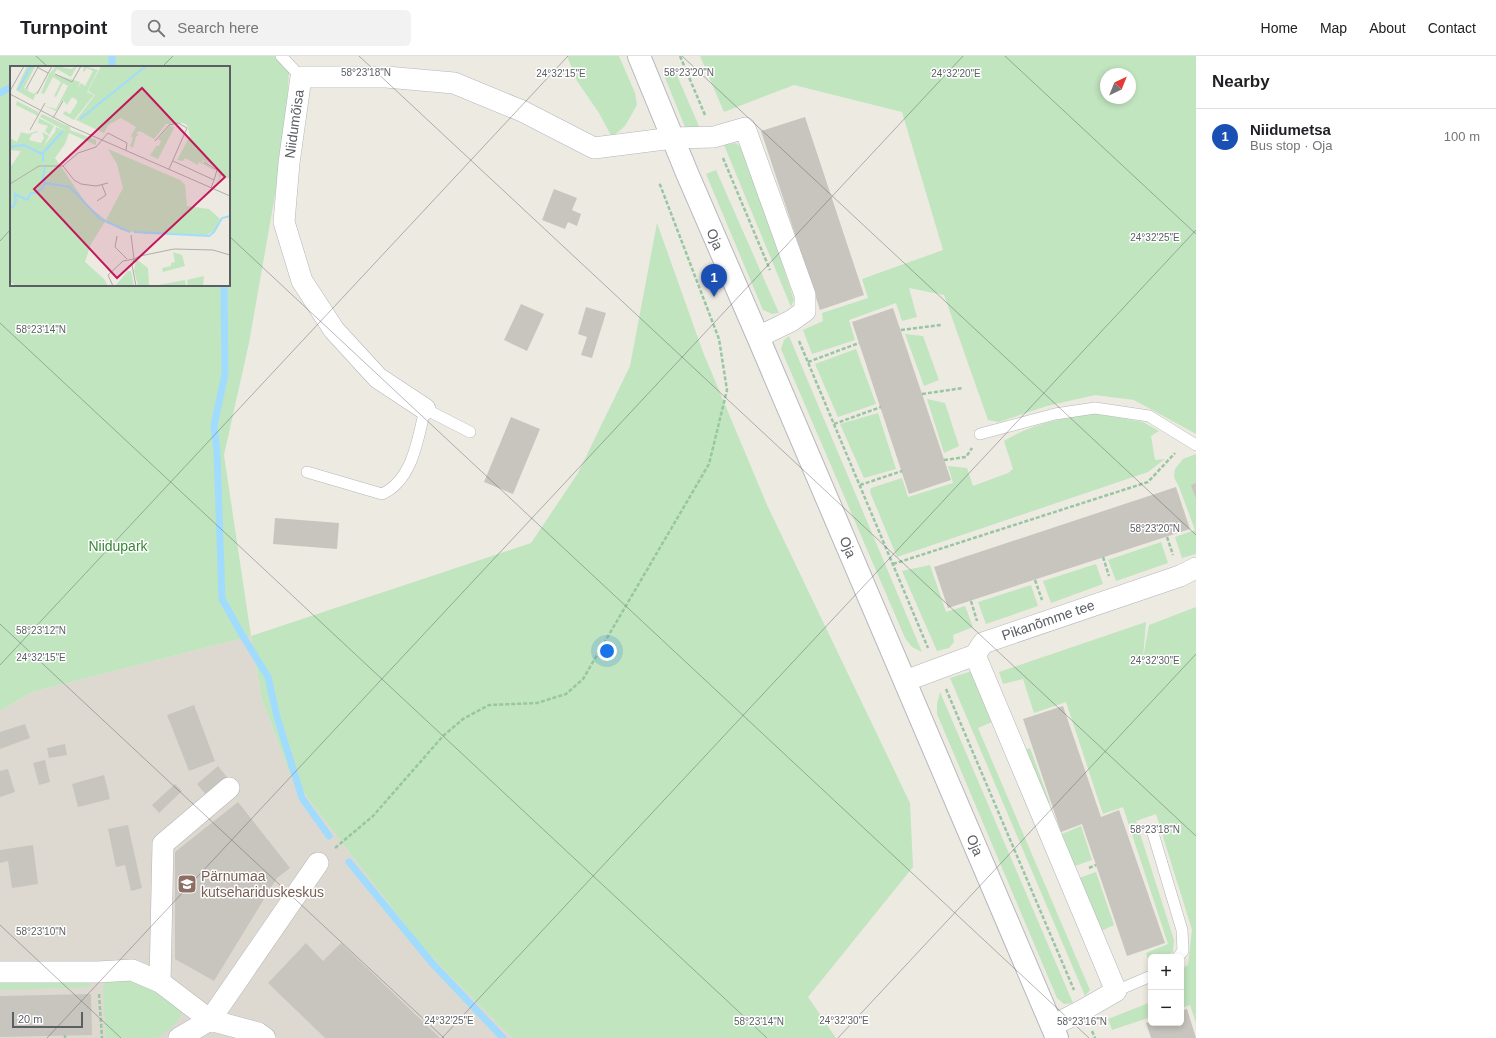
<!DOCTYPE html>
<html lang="en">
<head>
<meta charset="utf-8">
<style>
  :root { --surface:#fff; --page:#f2f2f2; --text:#202124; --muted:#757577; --line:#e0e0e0; --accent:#0f766e }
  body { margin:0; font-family:Helvetica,sans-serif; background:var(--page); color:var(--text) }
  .controls { position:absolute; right:12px; bottom:12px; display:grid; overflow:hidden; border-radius:6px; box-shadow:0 2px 6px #0003 }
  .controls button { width:36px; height:36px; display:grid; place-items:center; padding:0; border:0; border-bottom:1px solid var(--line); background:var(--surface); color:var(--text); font:20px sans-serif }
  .compass { position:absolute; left:1100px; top:12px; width:36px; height:36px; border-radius:50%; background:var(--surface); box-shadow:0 2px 6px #0003; rotate:43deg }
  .scale { position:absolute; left:12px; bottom:10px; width:71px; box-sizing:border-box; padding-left:4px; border:2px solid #5b5f63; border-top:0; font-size:11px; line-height:14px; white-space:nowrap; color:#5b5f63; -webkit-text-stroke:3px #fff; paint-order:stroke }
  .you { position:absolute; left:607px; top:595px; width:14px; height:14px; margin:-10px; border:3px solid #fff; border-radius:50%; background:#1a73e8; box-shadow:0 0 0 6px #1a73e833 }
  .badge { display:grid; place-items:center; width:26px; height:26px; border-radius:50%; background:var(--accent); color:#fff; font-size:13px; font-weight:700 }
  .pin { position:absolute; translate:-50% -33px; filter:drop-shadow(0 1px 2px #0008) }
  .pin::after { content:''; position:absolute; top:21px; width:14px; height:12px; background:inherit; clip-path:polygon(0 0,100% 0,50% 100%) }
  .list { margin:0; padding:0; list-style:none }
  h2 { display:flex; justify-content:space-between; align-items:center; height:52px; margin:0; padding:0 16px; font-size:17px }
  h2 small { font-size:13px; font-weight:400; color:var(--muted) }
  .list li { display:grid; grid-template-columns:26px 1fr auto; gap:12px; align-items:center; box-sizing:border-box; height:56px; padding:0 16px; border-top:1px solid var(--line) }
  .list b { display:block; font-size:15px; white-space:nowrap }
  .list p { margin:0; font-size:13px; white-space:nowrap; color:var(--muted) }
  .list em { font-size:13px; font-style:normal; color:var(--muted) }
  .icon { flex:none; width:22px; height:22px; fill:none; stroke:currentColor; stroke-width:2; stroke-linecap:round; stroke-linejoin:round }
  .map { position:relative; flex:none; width:1196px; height:982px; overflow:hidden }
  header { display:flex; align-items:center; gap:24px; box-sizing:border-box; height:56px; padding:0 20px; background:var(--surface); border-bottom:1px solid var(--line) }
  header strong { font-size:19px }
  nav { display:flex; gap:22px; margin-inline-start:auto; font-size:14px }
  .search { width:280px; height:36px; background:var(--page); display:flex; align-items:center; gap:10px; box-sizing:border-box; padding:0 14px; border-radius:6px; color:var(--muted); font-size:15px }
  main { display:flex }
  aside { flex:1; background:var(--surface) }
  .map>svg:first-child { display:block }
  .education { fill:#ddd9d0 }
  .green { fill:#c1e5bf; fill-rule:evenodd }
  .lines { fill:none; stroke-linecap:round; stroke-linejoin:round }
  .stream { stroke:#a1dcfe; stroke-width:7 }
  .building { fill:#c8c5bf }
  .lane-casing { stroke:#b3b6ba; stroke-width:12 }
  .street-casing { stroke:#b3b6ba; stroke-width:22 }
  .secondary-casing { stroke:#b4b8bd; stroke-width:24 }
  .path { stroke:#98c6a2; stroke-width:2.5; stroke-dasharray:4 2; stroke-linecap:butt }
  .lane { stroke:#fff; stroke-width:11 }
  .street { stroke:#fff; stroke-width:21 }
  .secondary { stroke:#fff; stroke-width:22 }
  .ticks { fill:none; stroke:#5b5f63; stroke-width:1; stroke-opacity:0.45 }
  .labels { text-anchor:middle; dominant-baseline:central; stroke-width:3; stroke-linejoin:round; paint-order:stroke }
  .street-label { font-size:14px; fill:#5b5f63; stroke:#fff }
  .park-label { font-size:14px; fill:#388636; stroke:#fff }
  .education-label { font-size:14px; fill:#785e54; stroke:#fff; text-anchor:start }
  .inset-river { fill:none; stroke:#a1dcfe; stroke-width:2 }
  .inset-road { fill:none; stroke:#afaeab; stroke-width:1 }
  .view { fill:#c2185b; fill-opacity:0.15; stroke:#c2185b; stroke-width:2 }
  .inset-edge { fill:none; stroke:#5b5f63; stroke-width:2 }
  .ticks-label { font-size:10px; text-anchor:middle; fill:#5b5f63; stroke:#fff; stroke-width:3; stroke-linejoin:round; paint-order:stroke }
</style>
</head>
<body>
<header>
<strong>Turnpoint</strong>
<div class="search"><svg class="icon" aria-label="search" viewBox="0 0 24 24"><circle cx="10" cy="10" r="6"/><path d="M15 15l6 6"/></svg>Search here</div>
<nav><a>Home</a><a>Map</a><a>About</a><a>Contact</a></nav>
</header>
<main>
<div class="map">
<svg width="1196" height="982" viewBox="0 0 1196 982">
  <rect width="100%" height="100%" fill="#edeae2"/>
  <!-- education -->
  <path class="education" d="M251,580L262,644L291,720L421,890L512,982H0V655L32,636Z"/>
  <!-- green -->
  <path class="green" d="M0,0H290L285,82L249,287L224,399L251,580L531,487L578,417L630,310L657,167L703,296L767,449L910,747L913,811L808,941L836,982H512L421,890L291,720L262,644L251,580L32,636L0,655ZM11,11H229V229H11Z
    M567,0H619L635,37L637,49L625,70L612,81L599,57L577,25Z
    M700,0H1196V378L1134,344L1095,339L1047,350L999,366L988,364L944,239L909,232L917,261L902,265L896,247L849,264L855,284L812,298L803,274L823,265L822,257L868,242L862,223L943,194L902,56L794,29L724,56ZM1106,18H1130V42H1106Z
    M676,17L701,75L685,71L664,19Z
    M736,87L746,96L794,244L791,251L724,89Z
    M716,114L779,257L772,258L763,254L706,118Z
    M905,278L923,280L939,324L924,330Z
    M789,280L922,596L912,591L905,582L781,293L784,284Z
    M856,293L876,348L838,361L815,308Z
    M927,343L945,347L959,390L944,397Z
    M878,357L896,413L864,422L840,368Z
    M1091,357L1143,366L1159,375L1151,380L1155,404L1165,403L1148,416L897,501L870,436L871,432L902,422L908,441L953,427L948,410L967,412L973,430L1008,417L1013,413L1004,385C1032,368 1059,363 1091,357Z
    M1196,398V498L1182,502L1175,481L1195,474L1179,431L1174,421L1175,413L1183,403Z
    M1161,486L1168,507L1116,525L1108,504Z
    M1096,508L1103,528L1051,547L1043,525Z
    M930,509L946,556L965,550L973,571L953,579L954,586L949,592L937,595L902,515Z
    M1031,529L1038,550L986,568L978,546Z
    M1196,551V967L1190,949L1181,952V913L1188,909L1192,874L1156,758L1136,765L1174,884L1173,896L1165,901H1151L1150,911L1146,897L1168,888L1123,751L1103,758L1066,646L1034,657L1023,623L1003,628L999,616L1146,566L1143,602L1149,569Z
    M972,615L977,621L992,666L978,672L1090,934L1085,940L950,622Z
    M940,636L1073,947L1064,948L1057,942L937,658V648Z
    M1030,692L1050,747H1048L1025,694Z
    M1081,770L1092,804L1075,810L1062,778Z
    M1096,816L1114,869L1101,875L1079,822Z
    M107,920L137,922L178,949L182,957L178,964L168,975L156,982H106L103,931Z
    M91,921L90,931L0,934V922Z
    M1151,946V961L1112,974L1108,963Z"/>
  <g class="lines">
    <!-- stream -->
    <path class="stream" d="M111,11L112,9V0
      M0,37L11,31
      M224,229L225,318L214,370L217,396L222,543L241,577L268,621L277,661L302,742L329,780
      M349,806L432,907L503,982"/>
  </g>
  <!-- building -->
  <path class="building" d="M805,61L864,239L820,254L761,75Z
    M554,133L577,142L572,154L581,158L577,170L568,166L565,173L542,164Z
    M521,248L544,258L527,295L504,284Z
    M586,251L606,257L592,302L581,299L587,281L578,278Z
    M893,252L951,424L909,438L852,266Z
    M511,361L540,373L513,438L484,426Z
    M1196,427V443L1191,429Z
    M1176,431L1190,473L948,552L934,511Z
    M275,462L339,467L337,493L273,488Z
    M194,649L215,705L189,715L167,659Z
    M1063,650L1101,761L1119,754L1165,887L1127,900L1082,768L1061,776L1023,663Z
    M25,668L30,682L0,693V676Z
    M65,688L67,699L49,702L47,692Z
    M45,704L50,726L39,729L33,707Z
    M218,710L227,721L206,739L197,728Z
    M8,713L15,736L0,741V715Z
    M104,719L110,743L78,751L72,728Z
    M175,728L182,735L159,757L152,749Z
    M238,746L290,812L277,822L214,925L175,903V796Z
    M128,769L142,832L131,835L125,809L116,811L108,773Z
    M33,789L38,828L12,832L8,805L0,807V794Z
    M306,887L323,905L341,887L440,982H325L268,927Z
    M91,938L92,979L0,981V940Z
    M1187,953L1196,982H1151L1146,967L1151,965V967H1181V955Z"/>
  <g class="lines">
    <defs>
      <path id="lane" d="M281,0L301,21
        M980,378L1055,358L1095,352L1149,360L1196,389
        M307,416L382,438C413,424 418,382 425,353L470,376
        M1152,774L1182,874L1183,895L1178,901
        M1116,935L1151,920"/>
      <path id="street" d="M425,353L378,322L334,274L302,225L284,166L289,107L301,21H386L454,27L522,55L594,92L673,82L714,81L745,72L805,239V255L791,265L758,281
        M975,599L1116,935L1083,954L1052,970
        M905,625L975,599L983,587L1180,520L1196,512
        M0,916H98L132,914L160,926L210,964L318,807
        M160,926L163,788L229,732
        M179,982L210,964L258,977L265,982"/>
      <path id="secondary" d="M639,0L687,117L758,281L1057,982"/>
    </defs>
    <!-- lane casing -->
    <use href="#lane" class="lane-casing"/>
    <!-- street casing -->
    <use href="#street" class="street-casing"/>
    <!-- secondary casing -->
    <use href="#secondary" class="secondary-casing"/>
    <!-- path -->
    <path class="path" d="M680,0L705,59
      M723,102L770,214
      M901,274L941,269
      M799,285L928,592
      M808,306L859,287
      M922,338L963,332
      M834,368L881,351
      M944,404L966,401L972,392
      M860,429L902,415
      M1167,481L1173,499
      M1103,501L1109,520
      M893,508L1148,426L1175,397
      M1035,524L1042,544
      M971,545L977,565
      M946,633L1074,934
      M335,792L373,760L443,680L463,663L489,649L537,647L566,638L583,623L709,408L727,334L719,283L659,126
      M1089,812L1096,809
      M99,938L102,982
      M1092,975L1095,982
      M65,979V982"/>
    <!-- lane -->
    <use href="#lane" class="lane"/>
    <!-- street -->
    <use href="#street" class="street"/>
    <!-- secondary -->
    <use href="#secondary" class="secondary"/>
  </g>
  <!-- ticks -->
  <path class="ticks" d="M36,0L48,11M359,0L1196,780M682,0L1196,479M1005,0L1196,178M162,11L173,0M229,180L1089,982M0,185L11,173M0,267L767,982M0,568L444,982M0,609L568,0M0,869L121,982M47,982L963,0M442,982L1196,174M838,982L1196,598"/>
  <!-- icons -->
  <defs>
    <symbol id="school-square" viewBox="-11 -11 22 22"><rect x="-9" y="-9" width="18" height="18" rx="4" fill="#8d6e63" stroke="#fff"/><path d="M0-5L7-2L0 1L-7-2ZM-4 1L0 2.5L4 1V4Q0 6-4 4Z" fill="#fff"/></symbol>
  </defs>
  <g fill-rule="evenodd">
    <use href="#school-square" x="176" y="817" width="22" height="22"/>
  </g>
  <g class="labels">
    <!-- street labels -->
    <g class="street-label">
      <text transform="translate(294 68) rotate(-82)">Niidumõisa</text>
      <text transform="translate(715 183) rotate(67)">Oja</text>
      <text transform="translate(848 491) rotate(67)">Oja</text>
      <text transform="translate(1048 564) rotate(-19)">Pikanõmme tee</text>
      <text transform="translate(975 789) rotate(67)">Oja</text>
    </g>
    <!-- park labels -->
    <g class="park-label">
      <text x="118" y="490">Niidupark</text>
    </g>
    <!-- education labels -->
    <g class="education-label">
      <text x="201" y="820">Pärnumaa<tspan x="201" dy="16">kutsehariduskeskus</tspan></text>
    </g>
  </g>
  <!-- overview -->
  <g transform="translate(10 10)">
    <rect width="220" height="220" fill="#edeae2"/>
    <path d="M17,0L25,1L14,22L17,24L19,20L18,25L24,28L28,24L23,34L6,24ZM46,0L61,3L67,0L61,11L47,3L44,8L70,16L68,22L71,17L75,20L83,5L77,2L73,7L74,0L88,4L77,26L84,29L64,54L53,48L55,45L60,48L67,37V34L62,31L57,39L53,34L46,45L35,40L46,43L58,20L53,17L46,31L44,30L51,16L43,11L34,28L31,27L39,8ZM91,0H220V113L212,109L206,117L209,111L206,101L193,94L192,96L205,104V108V105L189,96L188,99L175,92L173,95L167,94L180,70L177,59L173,57L156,58L144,73L130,65L126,67L129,69L126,70L123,82L120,80L123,72L121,70L126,61L111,52L98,59L94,67L66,54L85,29L78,25ZM7,35L28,46V50L6,39ZM32,48L60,61V64L86,74V79L59,67L55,78L45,92L78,140L96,154L113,122L107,98L98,83L170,114L175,119L177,140L199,143L210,153L205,164L197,169L137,168L111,164L96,154L81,178L75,196L94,213L98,220H7L0,216V102L11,85L0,84V72L7,76L11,66L18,68L27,65L28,66L22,68L19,74L31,77L34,72L32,66L39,70L33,81L45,66L46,61L56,65L30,51ZM29,52L44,60L39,69L35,65L38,60L28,57ZM159,60L164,61L163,64L148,93L140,89L146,81L145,80H149L151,75L148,73ZM163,186L172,189L175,200L153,206L152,202L161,200V197L165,196ZM126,193L138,202L139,219H128L124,205ZM118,205H121L124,220H105ZM194,210L193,220H178L177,214ZM175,214L176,220H148V219Z" fill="#c1e5bf"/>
    <path class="inset-river" d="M8,24L21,0M70,53L136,0M0,81L14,79L32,88M33,96V87L53,65M35,117L60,121L90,153L120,166M0,140L3,141L6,135L5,128L17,134L21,127H25L32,123L35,117L33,112L35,101M124,166L199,170L204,166L212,152L220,150"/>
    <path class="inset-road" d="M27,1L38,7M45,8L62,16L71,0M16,23L28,1M0,25L14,0M0,28L60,60L220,130M27,28L42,0M43,52L53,35M20,64L35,37M145,75L159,59L168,57L177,62L159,103M163,95L204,114L201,122M194,96L207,104L204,114M98,117L86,120L71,118L64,114L53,100L68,87L86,81L98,67L117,77L116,84M0,118L29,100H53M87,135L96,129L92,119M107,170L105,181L117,193M103,220L98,209L113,195L124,193L121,169M126,220L122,199L124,193L130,190L164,183L203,184L220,189"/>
    <path class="view" d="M132,22L215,111L107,212L24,123Z"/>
    <rect width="220" height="220" class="inset-edge"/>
  </g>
  <g class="ticks-label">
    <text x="366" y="20">58°23'18"N</text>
    <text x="689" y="20">58°23'20"N</text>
    <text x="561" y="21">24°32'15"E</text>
    <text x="956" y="21">24°32'20"E</text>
    <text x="1155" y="185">24°32'25"E</text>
    <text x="41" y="277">58°23'14"N</text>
    <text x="1155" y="476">58°23'20"N</text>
    <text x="41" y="578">58°23'12"N</text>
    <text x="41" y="605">24°32'15"E</text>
    <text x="1155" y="608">24°32'30"E</text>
    <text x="1155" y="777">58°23'18"N</text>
    <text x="41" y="879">58°23'10"N</text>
    <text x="449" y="968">24°32'25"E</text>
    <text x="844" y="968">24°32'30"E</text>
    <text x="759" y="969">58°23'14"N</text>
    <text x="1082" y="969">58°23'16"N</text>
  </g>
</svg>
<div class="controls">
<button>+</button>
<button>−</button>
</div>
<svg class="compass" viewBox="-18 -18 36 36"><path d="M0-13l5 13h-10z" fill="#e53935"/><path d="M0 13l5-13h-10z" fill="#757577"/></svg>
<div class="scale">20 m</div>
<div class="you"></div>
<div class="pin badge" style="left:714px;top:241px;background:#1a4fb4">1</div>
</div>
<aside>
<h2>Nearby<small></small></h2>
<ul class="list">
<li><span class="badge" style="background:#1a4fb4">1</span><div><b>Niidumetsa</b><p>Bus stop · Oja</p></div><em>100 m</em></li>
</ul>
</aside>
</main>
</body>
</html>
